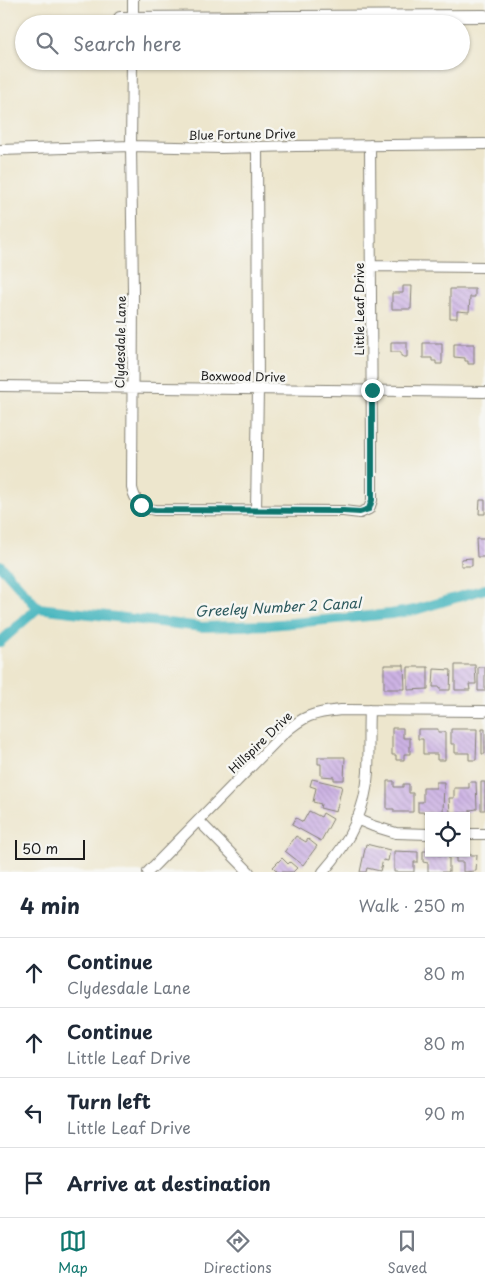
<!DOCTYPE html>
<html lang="en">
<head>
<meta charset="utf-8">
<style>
  :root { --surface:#fff; --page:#f6f6f7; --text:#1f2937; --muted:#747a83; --line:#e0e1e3; --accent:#0f766e }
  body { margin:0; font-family:"Playpen Sans",sans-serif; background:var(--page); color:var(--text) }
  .controls { position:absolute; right:15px; bottom:15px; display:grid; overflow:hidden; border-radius:0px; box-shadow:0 1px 4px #0004 }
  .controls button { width:45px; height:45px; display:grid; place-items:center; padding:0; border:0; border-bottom:1px solid var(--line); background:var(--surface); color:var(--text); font:25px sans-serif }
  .scale { position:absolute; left:15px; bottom:12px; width:70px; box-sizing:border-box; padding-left:5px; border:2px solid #1c1c1c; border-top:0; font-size:14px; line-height:18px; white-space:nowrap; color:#1c1c1c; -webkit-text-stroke:4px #f6f6f2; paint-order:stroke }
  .stop { position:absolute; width:15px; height:15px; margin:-11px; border:4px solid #0f766e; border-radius:50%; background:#fff }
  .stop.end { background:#0f766e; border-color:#fff; box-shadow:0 1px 5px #0008 }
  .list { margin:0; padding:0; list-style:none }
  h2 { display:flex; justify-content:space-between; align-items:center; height:65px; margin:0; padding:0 20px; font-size:21px }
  h2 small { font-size:16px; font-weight:400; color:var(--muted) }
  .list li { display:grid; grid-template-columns:32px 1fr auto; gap:15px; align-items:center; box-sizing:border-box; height:70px; padding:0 20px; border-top:1px solid var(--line) }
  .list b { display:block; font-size:19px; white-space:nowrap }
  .list p { margin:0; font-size:16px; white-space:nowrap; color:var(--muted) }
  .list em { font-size:16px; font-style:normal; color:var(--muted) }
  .icon { flex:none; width:28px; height:28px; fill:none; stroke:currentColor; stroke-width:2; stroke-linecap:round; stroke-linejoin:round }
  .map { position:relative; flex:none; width:485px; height:872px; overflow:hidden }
  .search { position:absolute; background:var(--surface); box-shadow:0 1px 4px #0004; left:15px; right:15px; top:15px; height:55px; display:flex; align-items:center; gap:12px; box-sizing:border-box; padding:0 18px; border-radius:28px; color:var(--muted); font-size:19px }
  .sheet { height:345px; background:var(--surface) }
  nav { display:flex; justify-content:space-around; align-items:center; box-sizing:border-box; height:70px; border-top:1px solid var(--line); background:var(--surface); font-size:14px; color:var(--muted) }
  nav a { display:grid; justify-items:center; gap:2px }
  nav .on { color:var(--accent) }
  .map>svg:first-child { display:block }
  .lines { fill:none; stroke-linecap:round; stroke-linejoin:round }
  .canal { stroke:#45b5be; stroke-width:10 }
  .building { fill:url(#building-back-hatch) }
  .minor-casing { stroke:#848174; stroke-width:12 }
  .tertiary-casing { stroke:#848174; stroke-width:14 }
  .minor { stroke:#fff; stroke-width:10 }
  .tertiary { stroke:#fff; stroke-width:12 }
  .route { stroke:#0f766e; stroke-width:6 }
  .labels { text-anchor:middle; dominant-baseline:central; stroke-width:5; stroke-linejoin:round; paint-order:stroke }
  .street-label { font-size:12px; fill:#1c1c1c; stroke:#f6f6f2 }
  .water-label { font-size:14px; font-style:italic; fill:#2c595d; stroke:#f6f6f2 }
</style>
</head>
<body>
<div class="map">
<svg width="485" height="872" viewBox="0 0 485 872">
  <defs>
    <pattern id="building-back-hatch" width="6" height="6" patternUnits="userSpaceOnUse" patternTransform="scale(1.25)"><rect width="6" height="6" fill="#cdb3e4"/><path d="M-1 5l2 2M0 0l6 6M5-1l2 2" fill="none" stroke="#af99c3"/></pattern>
  </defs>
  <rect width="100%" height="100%" fill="#f6f6f2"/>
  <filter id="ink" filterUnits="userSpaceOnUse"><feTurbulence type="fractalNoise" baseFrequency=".02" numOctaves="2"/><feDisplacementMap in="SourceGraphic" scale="10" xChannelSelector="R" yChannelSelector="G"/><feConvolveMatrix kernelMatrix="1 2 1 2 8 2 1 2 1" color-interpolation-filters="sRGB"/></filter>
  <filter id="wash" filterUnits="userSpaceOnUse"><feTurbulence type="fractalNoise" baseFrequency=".0096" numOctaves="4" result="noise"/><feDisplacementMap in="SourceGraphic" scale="20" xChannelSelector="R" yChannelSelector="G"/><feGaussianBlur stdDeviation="1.12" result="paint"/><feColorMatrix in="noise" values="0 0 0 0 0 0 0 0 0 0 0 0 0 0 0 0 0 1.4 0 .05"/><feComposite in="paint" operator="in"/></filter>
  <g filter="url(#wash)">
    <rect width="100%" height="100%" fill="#ede6cd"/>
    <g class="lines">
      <!-- canal -->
      <path class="canal" d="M0,565L38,608L202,627L270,625L391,614L415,610L485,589
        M0,642L38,608"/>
    </g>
    <g id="blocks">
      <!-- building -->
      <path class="building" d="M403,286H412L411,309H392V293H403Z
        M450,289H475V297H470L469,312L457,311V318H450Z
        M391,342H407V357H403V356H401V352H391Z
        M423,343H442V364H436V361H432V358H423Z
        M454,344H474V364H468V361H465V358L454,357Z
        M480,500H485V514H479Z
        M476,539H485V557H477Z
        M472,558V566H461V559Z
        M384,665H404L405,689H384Z
        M455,665H475L476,684H469L470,690H455Z
        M408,667H428V689L408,690Z
        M478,667H485V691H478Z
        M434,669L451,670L450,690H440V687H433Z
        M392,728H403V738H410V754H404V760H396V755H392Z
        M418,729H438V732H445V760H437V754H423V739H418Z
        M451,729H477L476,760H469V753H455V744H451Z
        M482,729H485V754H482Z
        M318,757H345L344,780H334V777L321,776V764H318Z
        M312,779L342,786L336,812L320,808L321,804L313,802L316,788L310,786Z
        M387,781H394V787H403V784H409V793H413V812H394V809H387Z
        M436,782H444L443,813L418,812V802H423V788H436Z
        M469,782H476L477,809L470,810V813H450L449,798H454V788H469Z
        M481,782H485V810H481Z
        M309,811L321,817L323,813L333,819L321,841L292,825L296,818L303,822Z
        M296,836L306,842L308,839L317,846L303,865L285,851Z
        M366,844L390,850L388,861L383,860L380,871L367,868L366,872H360Z
        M394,851L418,852V862H414V872H394Z
        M423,851H429V853H438V855H449V872H428V863L423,862Z
        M466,852H469V855H477L476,871L463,872V862H456V853H466Z
        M282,858L288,864L290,862L297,868L293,872H278L273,867Z"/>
    </g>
  </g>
  <g filter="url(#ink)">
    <use href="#blocks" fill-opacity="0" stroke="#848174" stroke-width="1"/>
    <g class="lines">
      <defs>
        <path id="minor" d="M133,0V24
          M132,61L131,146L133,291L132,488C135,501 141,508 155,510L343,511L360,513L369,509L372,500V450L370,145
          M0,150L131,146L221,148L296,146L485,144
          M371,266L485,267
          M0,386L485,392
          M256,510L258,389L257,147
          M356,819L373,826L396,833L429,834
          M199,821L249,872
          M466,834H485
          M148,872L282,735C304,715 313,713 341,710L485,711
          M323,872C348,844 366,810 368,772C369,751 368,731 369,710"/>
        <path id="tertiary" d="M120,18L485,16"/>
      </defs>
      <!-- minor casing -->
      <use href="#minor" class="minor-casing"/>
      <!-- tertiary casing -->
      <use href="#tertiary" class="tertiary-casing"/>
      <!-- minor -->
      <use href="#minor" class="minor"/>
      <!-- tertiary -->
      <use href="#tertiary" class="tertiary"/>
    </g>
  </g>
  <g class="lines" filter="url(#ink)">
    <!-- route -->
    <path class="route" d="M141,505L148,509L155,510L343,511L360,512L369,509L372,500V390"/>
  </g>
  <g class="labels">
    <!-- street labels -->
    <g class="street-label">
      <text transform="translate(242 134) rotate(-1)">Blue Fortune Drive</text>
      <text transform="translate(359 309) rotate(-90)">Little Leaf Drive</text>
      <text transform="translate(120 342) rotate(-89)">Clydesdale Lane</text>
      <text transform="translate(243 376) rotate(1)">Boxwood Drive</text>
      <text transform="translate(260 742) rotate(-44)">Hillspire Drive</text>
    </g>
    <!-- water labels -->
    <g class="water-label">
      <text transform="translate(278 607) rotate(-3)">Greeley Number 2 Canal</text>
    </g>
  </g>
</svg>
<div class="controls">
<button><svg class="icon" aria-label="locate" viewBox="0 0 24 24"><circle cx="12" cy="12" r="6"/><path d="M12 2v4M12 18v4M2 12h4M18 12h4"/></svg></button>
</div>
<div class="scale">50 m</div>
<div class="stop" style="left:141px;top:505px"></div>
<div class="stop end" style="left:372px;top:390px"></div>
<div class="search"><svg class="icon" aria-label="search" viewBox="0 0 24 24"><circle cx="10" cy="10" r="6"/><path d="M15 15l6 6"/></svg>Search here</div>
</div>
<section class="sheet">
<h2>4 min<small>Walk · 250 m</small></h2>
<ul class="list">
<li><svg class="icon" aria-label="ahead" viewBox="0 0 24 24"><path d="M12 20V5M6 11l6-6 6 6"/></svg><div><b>Continue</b><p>Clydesdale Lane</p></div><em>80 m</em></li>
<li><svg class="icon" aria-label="ahead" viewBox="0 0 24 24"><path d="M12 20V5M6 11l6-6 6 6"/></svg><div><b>Continue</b><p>Little Leaf Drive</p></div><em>80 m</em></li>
<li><svg class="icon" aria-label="left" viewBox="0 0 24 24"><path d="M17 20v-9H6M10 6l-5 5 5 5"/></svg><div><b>Turn left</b><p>Little Leaf Drive</p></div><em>90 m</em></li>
<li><svg class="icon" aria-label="arrive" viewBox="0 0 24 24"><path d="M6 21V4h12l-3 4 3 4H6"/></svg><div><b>Arrive at destination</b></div></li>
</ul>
</section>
<nav>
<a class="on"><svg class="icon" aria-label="map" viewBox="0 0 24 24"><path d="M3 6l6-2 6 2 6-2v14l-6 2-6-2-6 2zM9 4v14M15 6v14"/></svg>Map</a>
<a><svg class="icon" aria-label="directions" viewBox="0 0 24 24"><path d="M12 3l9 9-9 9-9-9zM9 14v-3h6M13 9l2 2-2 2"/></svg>Directions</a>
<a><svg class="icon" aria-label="saved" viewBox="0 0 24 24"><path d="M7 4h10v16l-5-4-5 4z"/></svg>Saved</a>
</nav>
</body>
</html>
